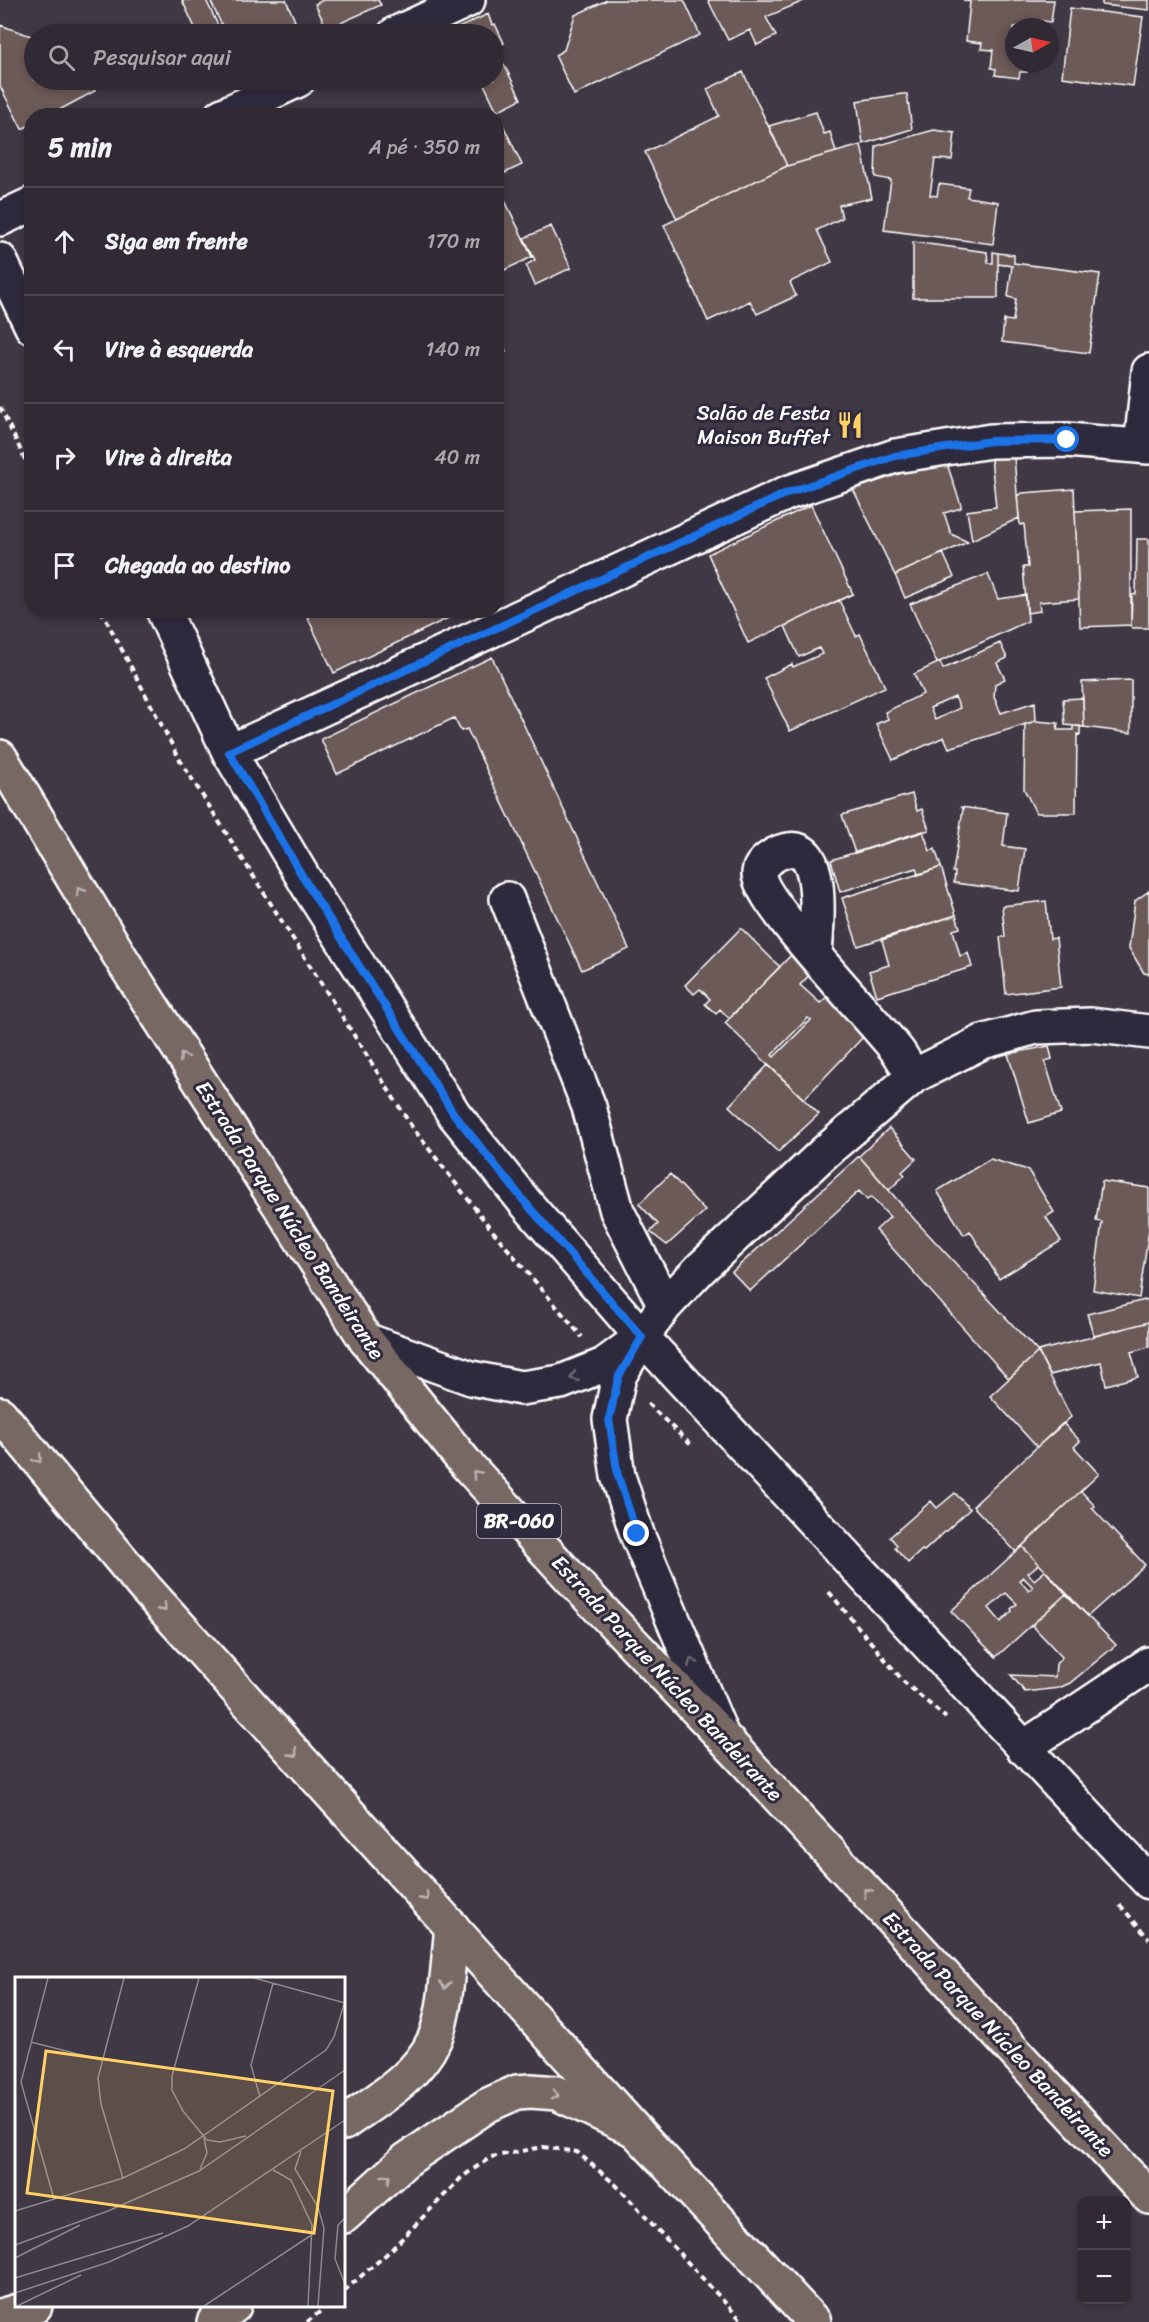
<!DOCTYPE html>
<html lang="pt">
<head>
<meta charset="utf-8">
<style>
  :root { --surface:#312a34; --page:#39323c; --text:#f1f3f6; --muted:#a8a7ac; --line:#4c464f }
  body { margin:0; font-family:Sriracha,sans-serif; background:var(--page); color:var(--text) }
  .controls { position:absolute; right:18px; bottom:18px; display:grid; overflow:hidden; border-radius:12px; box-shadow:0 3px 9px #0003 }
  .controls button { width:54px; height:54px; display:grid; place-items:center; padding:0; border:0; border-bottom:2px solid var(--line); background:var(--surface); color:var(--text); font:30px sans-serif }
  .compass { position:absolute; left:1005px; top:18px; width:54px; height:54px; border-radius:50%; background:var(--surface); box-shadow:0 3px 9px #0003; rotate:82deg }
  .stop { position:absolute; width:18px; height:18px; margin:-14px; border:4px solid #1a73e8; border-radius:50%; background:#fff }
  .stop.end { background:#1a73e8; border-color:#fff; box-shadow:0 2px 6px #0008 }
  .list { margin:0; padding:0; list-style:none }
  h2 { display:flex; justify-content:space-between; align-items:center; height:78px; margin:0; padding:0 24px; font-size:26px }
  h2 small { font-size:20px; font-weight:400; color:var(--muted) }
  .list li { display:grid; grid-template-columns:39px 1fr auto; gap:18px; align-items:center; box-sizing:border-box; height:108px; padding:0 24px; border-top:2px solid var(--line) }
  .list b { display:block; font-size:22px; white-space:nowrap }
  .list em { font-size:20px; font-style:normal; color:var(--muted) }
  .icon { flex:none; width:33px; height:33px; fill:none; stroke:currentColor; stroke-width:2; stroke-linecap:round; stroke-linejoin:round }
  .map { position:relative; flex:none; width:1149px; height:2322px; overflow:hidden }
  .search { position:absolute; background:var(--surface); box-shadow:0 3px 9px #0003; left:24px; top:24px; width:480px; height:66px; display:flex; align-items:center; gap:15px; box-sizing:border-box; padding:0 21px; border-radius:33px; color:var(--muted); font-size:22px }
  .panel { position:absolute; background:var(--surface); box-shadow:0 3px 9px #0003; left:24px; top:108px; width:480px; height:510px; border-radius:24px }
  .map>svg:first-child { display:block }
  .building { fill:#6c5a59; stroke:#fff; stroke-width:1.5; fill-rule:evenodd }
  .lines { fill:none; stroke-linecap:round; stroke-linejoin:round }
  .minor-casing { stroke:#fff; stroke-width:38 }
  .major-casing { stroke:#fff; stroke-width:38 }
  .highway-casing { stroke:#fff; stroke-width:38 }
  .path { stroke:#fff; stroke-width:4; stroke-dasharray:6 4.5; stroke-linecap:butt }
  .minor { stroke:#2f2a3d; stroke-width:33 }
  .major { stroke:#776864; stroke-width:33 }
  .highway { stroke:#776864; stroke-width:33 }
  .oneway { stroke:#bbb4b2 }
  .oneway2 { stroke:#6d6a77 }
  .route { stroke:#1a73e8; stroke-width:8 }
  .labels { text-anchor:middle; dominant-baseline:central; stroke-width:6; stroke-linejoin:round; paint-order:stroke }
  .shield { fill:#2f2a3d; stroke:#c1bfc5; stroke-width:1.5 }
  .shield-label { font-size:20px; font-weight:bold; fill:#fff }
  .poi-label { font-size:21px; fill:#fff; stroke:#2f2a3d; text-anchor:end }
  .street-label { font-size:21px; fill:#fff; stroke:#2f2a3d }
  .inset-road { fill:none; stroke:#8d888f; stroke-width:1.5 }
  .view { fill:#ffd166; fill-opacity:0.15; stroke:#ffd166; stroke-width:3 }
  .inset-edge { fill:none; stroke:#fff; stroke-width:3 }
</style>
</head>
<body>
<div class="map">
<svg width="1149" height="2322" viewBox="0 0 1149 2322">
  <rect width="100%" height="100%" fill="#413845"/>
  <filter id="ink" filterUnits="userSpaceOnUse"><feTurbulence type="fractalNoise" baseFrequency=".0167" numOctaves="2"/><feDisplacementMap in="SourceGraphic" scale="12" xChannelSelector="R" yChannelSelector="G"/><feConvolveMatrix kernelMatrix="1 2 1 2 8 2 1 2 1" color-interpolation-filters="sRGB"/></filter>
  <g filter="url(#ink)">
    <!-- building -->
    <path class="building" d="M182,0H206L222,34H198Z
      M210,0H286L295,21L267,34H226Z
      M323,0H378L381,5L327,29L315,4Z
      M607,0H684L700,35L574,95L555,55L564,50L575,15Z
      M708,0H806L766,17L776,36L757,45L750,30L728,40Z
      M963,0H1054L1051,22L1034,20L1033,27H1014V63H1028L1027,72H1020L1019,78L995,75L996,69L991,68L993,50L981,49L982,43L966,41L970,2Z
      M1102,0H1149V10L1102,5Z
      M1070,8L1143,17L1133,86L1062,77Z
      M488,14L492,25L495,24L504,43L494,48V34H461L458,28Z
      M0,25L34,37V80H90L95,91L48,116H32V124L22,129L0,86Z
      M497,50L521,99L497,111L482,80H494V51Z
      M743,72L787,166L677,219L645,152L719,116L707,89Z
      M902,94H907L912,129L863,144L857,101Z
      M496,110L522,165L496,177V116H484Z
      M816,112L824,134L830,132L836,152L787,166L769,126Z
      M934,130L955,133L952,160L935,159L930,195L937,196L939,184L969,188L967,197L998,202L993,244L884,230L891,180L875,177L876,146Z
      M861,145L872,198L839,205L842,218L817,230L832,262L790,282L796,296L757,314L750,301L708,321L664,225L787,166Z
      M499,188L532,257L496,274V189Z
      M551,226L571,268L535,285L526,265L535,260L524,238Z
      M913,242L987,252L988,263H993V252L998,253V298H913Z
      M998,253L1014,255V263L1100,274L1089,353L1002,342L1004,320L1013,321L1016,299L1008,297L1012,266L998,264Z
      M496,331L506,351L496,355Z
      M1014,456L1019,518L972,540L967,511L996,507L991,458Z
      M947,464L961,505V508L944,513L951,534L968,542L895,575L853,489L904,472Z
      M1074,489L1079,599L1039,602L1040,611L1027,613L1023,567H1028L1024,524L1020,525L1017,496L1022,493Z
      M811,505L853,594L748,643L708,554Z
      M1131,509V625L1080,627L1075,511Z
      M1137,539H1149V628H1132L1131,625L1132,595L1136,594Z
      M943,553L954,577L905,598L895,575Z
      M988,574L998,599L1026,595L1028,621L937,663L910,604Z
      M839,600L856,636L860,634L885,687L790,731L764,678L792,664L793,667L822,654L819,648L799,657L785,626Z
      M304,610H465L334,673Z
      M1000,643L1007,658L997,663L1005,679L995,684L994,697L1001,713L1035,702L1036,721L949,748L944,737L893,760L876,724L888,719L885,712L923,694L914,674L940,662L943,669ZM955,697L960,708L935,720L930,708Z
      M492,657L629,949L582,970L467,729L461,731L454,718L337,774L321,739Z
      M1131,680V733L1084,727L1082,682Z
      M1083,698L1084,727L1065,725L1063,699Z
      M1036,721L1058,723L1057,730H1073V726H1080V735L1077,734L1076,813H1036L1024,789L1025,724Z
      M912,794L917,811L922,809L929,830L855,853L842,815Z
      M960,807L1007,813L1003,846L1025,849L1019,891L954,883L955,872H953L963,809Z
      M923,831L930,851L935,849L941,867L918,875L916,868L840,892L831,860Z
      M941,867L956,915L858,946L842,898Z
      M1149,891V974L1144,973L1129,948L1135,901Z
      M1046,901L1050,939L1056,938L1061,987L1006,994L1000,937H1005L1002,906Z
      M956,915L960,928L953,930L960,956L968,953L972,967L877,996L869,971L889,965L882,940Z
      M741,928L780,967L729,1018L720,1009L716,1014L705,1004L710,999L700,989L694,994L685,985Z
      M797,949L817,967L800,985L820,1003L834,991L866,1034L804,1099L725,1023ZM808,1018L811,1020L774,1057L772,1055Z
      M1049,1046L1052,1059L1045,1061L1061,1113L1029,1123L1008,1054Z
      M768,1065L819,1114L778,1152L729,1106Z
      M889,1128L916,1159L902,1172L905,1175L889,1190L859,1156Z
      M859,1156L915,1220L1038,1352L1009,1379L876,1230L890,1217L871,1197L867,1200L859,1191L750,1291L732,1272Z
      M990,1159L1028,1170L1054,1212L1046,1217L1061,1241L999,1279L970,1231L964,1235L937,1191Z
      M670,1174L705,1211L667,1245L650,1232L658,1224L639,1204Z
      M1102,1181L1149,1188V1229L1139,1298L1093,1290L1102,1222L1096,1221Z
      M1149,1299V1322L1094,1336L1087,1314Z
      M1149,1322V1347L1131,1352L1138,1377L1106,1385L1101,1362L1050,1375L1038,1351Z
      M1038,1352L1071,1417L1037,1447L990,1396Z
      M1063,1423L1080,1441L1074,1447L1099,1474L1016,1552L973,1506Z
      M1081,1491L1095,1506L1092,1508L1145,1565L1088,1616L1022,1546Z
      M955,1493L970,1509L924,1551L922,1550L908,1563L895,1548L897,1545L890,1537L931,1501L937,1508Z
      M1022,1546L1039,1564L1028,1573L1034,1580L1045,1571L1066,1594L996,1657L951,1611ZM1023,1577L1033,1587L1029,1591L1020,1581ZM1006,1593L1017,1604L1011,1609L1012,1611L1001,1622L989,1608Z
      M1066,1594L1116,1645L1070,1683L1059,1688L1025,1692L1011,1675L1055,1677L1056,1664L1062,1657L1032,1625Z"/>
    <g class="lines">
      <defs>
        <path id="minor" d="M395,34L468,0
          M221,116L298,80
          M0,219L32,204
          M0,260L32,327
          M1141,446L1149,371
          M163,610L229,752L310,889L454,1114L524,1201L642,1337L1149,1882
          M229,752L787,493L895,456L991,441L1067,440L1149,447
          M507,899L589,1107L617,1211L665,1306
          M815,954C816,934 827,843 789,850C778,851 759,862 759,874C760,903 876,1022 899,1053C904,1061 909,1069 914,1076
          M366,1340L471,1378L521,1388L561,1382L604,1365L635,1342
          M722,1736L637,1534L618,1476L610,1419L619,1376L642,1337L665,1306L701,1268L825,1152L914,1076L982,1042L1036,1027L1091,1025L1149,1032
          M1023,1748L1149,1664"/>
        <path id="major" d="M344,2123C376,2100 417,2078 434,2040C447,2011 448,1959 452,1927
          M344,2216L406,2160L488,2105L517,2092L531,2091L557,2093L635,2130
          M0,2316L35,2306
          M214,2322L234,2306"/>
        <path id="highway" d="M0,757L124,963L366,1340L467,1465L581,1589L722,1736L1149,2197
          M0,1414L145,1588L635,2130L814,2322"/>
      </defs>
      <!-- minor casing -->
      <use href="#minor" class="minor-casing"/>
      <!-- major casing -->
      <use href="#major" class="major-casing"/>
      <!-- highway casing -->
      <use href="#highway" class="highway-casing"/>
      <!-- path -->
      <path class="path" d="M0,407L32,474
        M101,610L180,760L412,1127L491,1229L582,1337
        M648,1404L693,1447
        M829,1592L904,1682L946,1718
        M1120,1905L1149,1939
        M344,2291L390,2251L462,2177L491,2157L543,2147L577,2152L617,2186L743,2322
        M307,2322L327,2306"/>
      <!-- minor -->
      <use href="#minor" class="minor"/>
      <!-- major -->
      <use href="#major" class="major"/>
      <!-- highway -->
      <use href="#highway" class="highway"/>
    </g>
    <!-- one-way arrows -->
    <defs><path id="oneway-chevron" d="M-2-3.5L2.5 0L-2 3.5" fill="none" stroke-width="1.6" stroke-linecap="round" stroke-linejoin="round" transform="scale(1.5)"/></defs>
    <g class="oneway">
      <use href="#oneway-chevron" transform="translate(80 891) rotate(-121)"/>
      <use href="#oneway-chevron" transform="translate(183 1057) rotate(-122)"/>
      <use href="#oneway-chevron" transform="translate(38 1459) rotate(50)"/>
      <use href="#oneway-chevron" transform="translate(476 1474) rotate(-133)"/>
      <use href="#oneway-chevron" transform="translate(163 1608) rotate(48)"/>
      <use href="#oneway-chevron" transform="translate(294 1753) rotate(48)"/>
      <use href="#oneway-chevron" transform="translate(867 1892) rotate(-133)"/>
      <use href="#oneway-chevron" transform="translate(425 1897) rotate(48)"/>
      <use href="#oneway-chevron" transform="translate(445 1985) rotate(97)"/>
      <use href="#oneway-chevron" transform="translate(555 2095) rotate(14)"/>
      <use href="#oneway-chevron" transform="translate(387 2178) rotate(-42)"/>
    </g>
    <g class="oneway2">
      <use href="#oneway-chevron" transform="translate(574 1377) rotate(159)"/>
      <use href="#oneway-chevron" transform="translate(692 1662) rotate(-113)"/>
    </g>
  </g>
  <g class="lines" filter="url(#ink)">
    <!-- route -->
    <path class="route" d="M637,1534L618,1476L609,1419L619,1376L642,1337L524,1201L454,1114L310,889L229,752L787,493L895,456L991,441L1067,440"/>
  </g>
  <!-- icons -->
  <defs>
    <symbol id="restaurant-bare" viewBox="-9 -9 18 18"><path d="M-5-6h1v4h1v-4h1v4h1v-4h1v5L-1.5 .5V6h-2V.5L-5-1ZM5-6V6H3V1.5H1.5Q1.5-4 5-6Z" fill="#ffd166" stroke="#2f2a3d" stroke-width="2.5" paint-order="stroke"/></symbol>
  </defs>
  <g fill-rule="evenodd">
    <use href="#restaurant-bare" x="831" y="406" width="38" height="38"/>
  </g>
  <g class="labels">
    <!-- shield labels -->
    <rect class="shield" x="477" y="1504" width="84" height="34" rx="4.5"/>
    <g class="shield-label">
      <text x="519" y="1521">BR-060</text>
    </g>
    <!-- poi labels -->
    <g class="poi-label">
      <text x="830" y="413">Salão de Festa<tspan x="830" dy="24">Maison Buffet</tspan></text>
    </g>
    <!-- street labels -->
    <g class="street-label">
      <text transform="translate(290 1220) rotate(57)">Estrada Parque Núcleo Bandeirante</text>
      <text transform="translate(667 1678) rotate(47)">Estrada Parque Núcleo Bandeirante</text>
      <text transform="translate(998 2034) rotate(47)">Estrada Parque Núcleo Bandeirante</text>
    </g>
  </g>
  <!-- overview -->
  <g transform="translate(15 1977)">
    <rect width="330" height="330" fill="#413845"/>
    <path class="inset-road" d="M33,1L6,105L39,222M184,1L157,99V113L168,134L192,163L205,165L231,159M239,1L330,26M16,65L86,83M245,120L236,88L258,6M286,174L280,192L303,230L309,251L303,329M185,192L192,176L189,161M258,193L276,203L297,248L293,329M108,201L86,127L83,101L109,1M0,234L108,201L169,172L311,73L319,60L330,24M330,241L323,248L320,282L330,307M0,268L93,234L184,194L330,93M0,281L65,248M0,301L148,256M0,316L94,285L173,249L330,143M2,329L66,298M189,329L298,257"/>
    <path class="view" d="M31,74L318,114L299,256L12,216Z"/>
    <rect width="330" height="330" class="inset-edge"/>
  </g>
</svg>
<div class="controls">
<button>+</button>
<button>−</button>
</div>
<svg class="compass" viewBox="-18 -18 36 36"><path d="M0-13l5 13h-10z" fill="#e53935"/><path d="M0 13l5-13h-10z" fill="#a8a7ac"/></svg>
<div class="stop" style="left:1067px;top:440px"></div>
<div class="stop end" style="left:637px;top:1534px"></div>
<div class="search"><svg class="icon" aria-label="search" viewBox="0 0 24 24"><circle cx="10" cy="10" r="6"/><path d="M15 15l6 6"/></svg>Pesquisar aqui</div>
<section class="panel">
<h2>5 min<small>A pé · 350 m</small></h2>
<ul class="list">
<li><svg class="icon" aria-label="ahead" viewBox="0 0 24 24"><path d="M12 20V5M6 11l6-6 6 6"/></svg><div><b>Siga em frente</b></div><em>170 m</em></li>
<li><svg class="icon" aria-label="left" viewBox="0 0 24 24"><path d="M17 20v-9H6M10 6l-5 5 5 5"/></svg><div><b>Vire à esquerda</b></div><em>140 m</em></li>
<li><svg class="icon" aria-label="right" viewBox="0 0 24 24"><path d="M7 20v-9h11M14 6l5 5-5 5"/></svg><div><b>Vire à direita</b></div><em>40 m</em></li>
<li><svg class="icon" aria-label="arrive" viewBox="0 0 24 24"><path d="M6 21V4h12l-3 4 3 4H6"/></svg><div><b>Chegada ao destino</b></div></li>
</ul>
</section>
</div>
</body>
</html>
